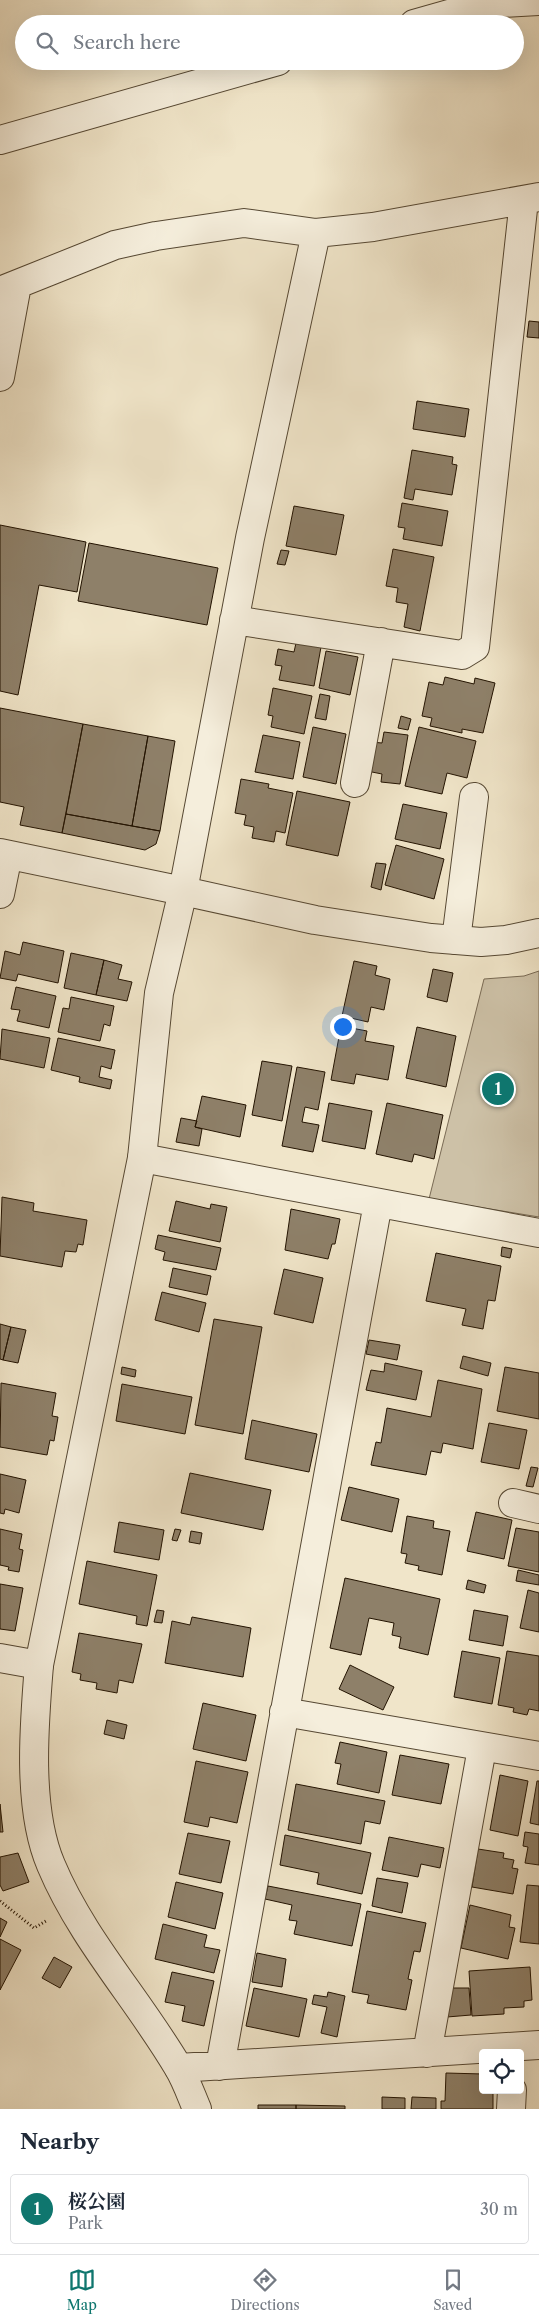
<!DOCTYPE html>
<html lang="en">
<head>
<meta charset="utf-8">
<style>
  :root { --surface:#fff; --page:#f2f2f3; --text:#1f2937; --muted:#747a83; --line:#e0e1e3; --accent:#0f766e }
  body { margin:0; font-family:"Libre Caslon Text","Noto Serif JP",serif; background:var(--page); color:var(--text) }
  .controls { position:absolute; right:15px; bottom:15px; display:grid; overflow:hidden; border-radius:5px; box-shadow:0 5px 20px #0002 }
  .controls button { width:45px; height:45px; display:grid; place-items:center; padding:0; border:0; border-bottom:1px solid var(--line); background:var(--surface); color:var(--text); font:25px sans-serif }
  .you { position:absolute; left:342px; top:1026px; width:18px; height:18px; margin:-12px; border:4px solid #fff; border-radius:50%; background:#1a73e8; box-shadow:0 0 0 8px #1a73e833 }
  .badge { display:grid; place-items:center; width:32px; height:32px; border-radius:50%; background:var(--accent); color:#fff; font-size:16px; font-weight:700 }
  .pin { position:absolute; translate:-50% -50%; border:2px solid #fff; box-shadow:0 1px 5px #0006 }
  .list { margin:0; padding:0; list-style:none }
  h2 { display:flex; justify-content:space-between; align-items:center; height:65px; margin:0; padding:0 20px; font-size:21px }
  h2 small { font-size:16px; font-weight:400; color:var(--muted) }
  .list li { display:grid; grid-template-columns:32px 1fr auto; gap:15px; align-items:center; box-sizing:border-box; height:70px; margin:0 10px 10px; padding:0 10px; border:1px solid var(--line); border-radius:5px }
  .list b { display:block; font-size:19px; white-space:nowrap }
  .list p { margin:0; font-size:16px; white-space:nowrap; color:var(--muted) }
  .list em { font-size:16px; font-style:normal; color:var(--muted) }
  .icon { flex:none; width:28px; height:28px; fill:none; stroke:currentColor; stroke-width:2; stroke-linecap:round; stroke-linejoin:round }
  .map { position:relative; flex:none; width:539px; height:2109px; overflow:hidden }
  .search { position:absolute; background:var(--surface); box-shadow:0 5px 20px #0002; left:15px; right:15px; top:15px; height:55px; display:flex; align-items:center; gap:12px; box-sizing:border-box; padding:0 18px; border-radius:28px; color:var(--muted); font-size:19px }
  .sheet { height:145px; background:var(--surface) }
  nav { display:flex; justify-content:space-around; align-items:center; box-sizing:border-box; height:70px; border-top:1px solid var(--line); background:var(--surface); font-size:14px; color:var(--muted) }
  nav a { display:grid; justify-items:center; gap:2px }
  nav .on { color:var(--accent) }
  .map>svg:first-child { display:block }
  .green { fill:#cdc1a7; stroke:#786a54 }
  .building { fill:#8e8069; stroke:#231301 }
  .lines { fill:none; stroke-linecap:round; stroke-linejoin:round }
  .minor-casing { stroke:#564833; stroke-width:30 }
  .tertiary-casing { stroke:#564833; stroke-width:30 }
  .path { stroke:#231301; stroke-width:3; stroke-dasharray:1 2.5; stroke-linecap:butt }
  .minor { stroke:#f5eedc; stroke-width:28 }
  .tertiary { stroke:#f5eedc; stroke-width:28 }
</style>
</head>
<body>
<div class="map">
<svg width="539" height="2109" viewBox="0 0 539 2109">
  <rect width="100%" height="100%" fill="#f0e5c9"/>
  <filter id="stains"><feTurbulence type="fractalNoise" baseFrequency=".004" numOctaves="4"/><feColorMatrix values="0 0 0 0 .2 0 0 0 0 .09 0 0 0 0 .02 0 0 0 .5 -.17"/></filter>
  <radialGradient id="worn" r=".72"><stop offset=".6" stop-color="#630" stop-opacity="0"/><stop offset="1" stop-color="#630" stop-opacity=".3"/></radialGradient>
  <!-- green -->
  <path class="green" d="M539,971V1217L429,1199L484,979L524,976Z"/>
  <!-- building -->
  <path class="building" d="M529,321L539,322V338L527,337Z
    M417,401L469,409L465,437L413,429Z
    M412,450L453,457L452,464L457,465L452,495L415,489L413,500L404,498Z
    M402,503L448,511L442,546L403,539L405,528L398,527Z
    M294,506L344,515L336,555L286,546Z
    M0,525L86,542L77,592L39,585L18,695L0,691Z
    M89,543L218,568L207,625L78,601Z
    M393,549L434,557L420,631L404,627L408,604L396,602L398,588L386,586Z
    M281,550L289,551L285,565L277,564Z
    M296,643L321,647L314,686L279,680L282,666L275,665L278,649L294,652Z
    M326,651L358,657L350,695L319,688Z
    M445,677L474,684L475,678L495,683L483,733L462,729V733L430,726L432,718L422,716L429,682L443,685Z
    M273,688L312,696L304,734L271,727L273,716L268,715Z
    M320,694L330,696L326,720L315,718Z
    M0,708L83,724L62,833L20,825L24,807L0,802Z
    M401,716L411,719L408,730L398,728Z
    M83,724L148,736L132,826L66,814Z
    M313,727L346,734L336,784L303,777Z
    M419,727L476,741L467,778L447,773L442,794L405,786Z
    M384,732L408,735L400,784L381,782L382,774L367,771L371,742L382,743Z
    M263,735L300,742L293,779L255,772Z
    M148,736L175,741L160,831L132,826Z
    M241,779L269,784L268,788L293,793L285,833L276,831L274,842L252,838L254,827L244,825L246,815L235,813Z
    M297,791L350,802L338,856L286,845Z
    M403,804L447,813L440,849L395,839Z
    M66,814L160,831L156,844L145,850L62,833Z
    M396,845L444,859L434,899L385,885Z
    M376,863L386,864L381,890L371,887Z
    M23,942L64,951L58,983L18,974L16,981L0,978L5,951L20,955Z
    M71,953L104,960L96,995L64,988Z
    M104,960L122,965L118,979L132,982L127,1001L96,995Z
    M354,961L377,966L375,975L390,979L384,1010L371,1007L368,1022L342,1016Z
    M433,969L453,973L447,1002L427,997Z
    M16,987L56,996L49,1028L17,1021L20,1010L11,1009Z
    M71,997L114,1006L110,1026L104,1024L100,1041L58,1032L63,1008L69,1009Z
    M341,1026L367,1031L365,1041L394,1046L388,1080L356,1074L354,1084L331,1080Z
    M417,1027L456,1036L446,1087L406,1078Z
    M2,1029L50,1038L44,1068L0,1059Z
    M58,1038L115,1050L111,1069L101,1066L99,1077L112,1080L110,1089L79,1082L80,1077L51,1070Z
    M262,1061L292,1066L282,1121L252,1115Z
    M297,1067L325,1072L318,1110L305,1107L302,1122L319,1125L313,1152L282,1146Z
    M202,1096L246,1105L240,1137L195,1127Z
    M329,1103L372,1111L365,1149L322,1141Z
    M387,1103L443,1115L434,1159L414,1154L412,1162L376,1154Z
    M181,1118L197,1121L195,1127L202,1129L199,1146L176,1142Z
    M2,1197L34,1203L33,1211L87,1220L83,1245L78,1244L76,1252L65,1251L62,1267L0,1256Z
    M176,1201L210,1209L211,1204L227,1207L220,1242L169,1231Z
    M291,1209L340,1219L335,1244H332L328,1259L285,1250Z
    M158,1235L221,1248L216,1270L163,1260L165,1252L155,1249Z
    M502,1247L512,1249L510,1258L501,1256Z
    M436,1253L501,1266L495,1301L488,1300L483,1329L462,1325L466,1309L426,1301Z
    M173,1268L211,1276L207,1295L169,1287Z
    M284,1269L323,1278L313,1323L274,1314Z
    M162,1292L206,1303L199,1332L155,1320Z
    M214,1319L262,1327L243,1434L195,1425Z
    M0,1324L11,1327L3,1360L0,1359Z
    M11,1327L26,1330L18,1363L3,1360Z
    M369,1340L400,1345L397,1360L366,1354Z
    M463,1356L491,1363L488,1376L460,1368Z
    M385,1363L422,1371L416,1400L366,1390L371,1370L384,1372Z
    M122,1367L136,1370L135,1377L121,1374Z
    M505,1367L539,1373V1419L497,1411Z
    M438,1380L482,1389L473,1449L443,1443L441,1453L431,1451L426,1475L371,1465L376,1442L381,1443L387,1408L431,1417Z
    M1,1383L56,1393L52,1416L58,1417L54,1441L50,1440L47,1455L0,1447Z
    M122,1384L192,1397L185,1434L116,1421Z
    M252,1420L317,1434L309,1472L245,1459Z
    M489,1423L527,1430L519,1469L481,1462Z
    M531,1467L538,1468L533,1487L526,1486Z
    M190,1473L271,1490L263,1530L181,1513Z
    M0,1474L26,1480L19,1513L5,1509L4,1514L0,1513Z
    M349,1487L399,1499L392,1532L341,1520Z
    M476,1512L512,1520L504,1559L467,1551Z
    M407,1516L434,1521L433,1528L450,1531L442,1575L418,1570L419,1566L405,1563L407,1554L401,1553Z
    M119,1522L164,1530L159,1560L114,1552Z
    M516,1528L539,1532V1572L508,1566Z
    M0,1529L22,1534L19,1549L23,1550L19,1572L8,1570L9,1567L0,1565Z
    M175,1529L181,1530L177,1541L172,1540Z
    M191,1531L202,1533L200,1544L189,1542Z
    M87,1561L157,1575L147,1626L136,1624L137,1616L79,1604Z
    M518,1570L539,1575V1585L516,1581Z
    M345,1578L440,1599L428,1655L399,1648L401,1637L392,1635L394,1623L369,1618L361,1655L330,1648Z
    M468,1580L486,1585L484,1593L466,1589Z
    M0,1584L23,1588L15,1631L0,1629Z
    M528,1590L539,1593V1632L520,1628Z
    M157,1610L164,1611L162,1623L154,1622Z
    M474,1610L508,1616L503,1646L469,1640Z
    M192,1617L251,1628L243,1677L165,1663L172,1621L190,1625Z
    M79,1633L142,1644L133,1683L119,1680L117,1693L96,1689L97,1683L80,1680L81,1674L72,1672Z
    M462,1651L500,1658L492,1704L454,1697Z
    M507,1651L539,1656V1711L529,1709L527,1715L513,1712L514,1708L498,1705Z
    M350,1665L394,1687L383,1710L339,1689Z
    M203,1703L256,1715L246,1761L193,1749Z
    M107,1720L127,1725L124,1739L104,1734Z
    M340,1742L387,1752L379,1793L337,1784L341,1764L335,1763Z
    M400,1755L449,1764L441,1804L392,1795Z
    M196,1761L248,1772L237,1823L210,1817L208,1827L184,1822Z
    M500,1775L528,1781L518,1836L490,1830Z
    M537,1781H539V1825L530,1823Z
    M296,1784L385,1801L380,1824L365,1821L361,1844L288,1830Z
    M0,1804L3,1832H0Z
    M525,1832L539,1834V1865L525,1863L528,1847L523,1846Z
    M188,1833L230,1841L221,1883L179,1874Z
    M285,1835L371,1853L362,1894L317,1884L319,1873L280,1865Z
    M389,1837L444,1848L440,1868L421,1864L418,1877L382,1870Z
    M478,1849L504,1853L503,1858L514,1860L512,1868L518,1869L513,1894L472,1887Z
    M18,1853L29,1882L3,1891L0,1885V1857Z
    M377,1878L408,1883L402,1913L372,1906Z
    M176,1882L223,1893L215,1929L168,1917Z
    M527,1885L539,1886V1944L520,1942Z
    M268,1886L361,1904L352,1946L294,1934L297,1921L289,1920L292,1905L265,1899Z
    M470,1905L511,1915L509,1927L515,1928L508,1959L461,1948Z
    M367,1911L426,1923L420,1952L414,1951L408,1979L412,1980L406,2010L367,2003L369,1995L352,1992Z
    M0,1918L7,1922L0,1937Z
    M163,1924L207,1935L204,1947L220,1950L214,1973L155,1959Z
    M0,1939L21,1950L0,1990Z
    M257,1953L286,1959L282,1987L252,1982Z
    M54,1957L72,1967L60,1988L42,1978Z
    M530,1967L532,2000L524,2001V2007L504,2008V2014L472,2016L469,1971Z
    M172,1972L214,1981L204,2026L182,2021L185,2006L165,2002Z
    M254,1988L307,1999L299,2037L246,2026Z
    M452,1988H469L471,2015L447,2017Z
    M328,1992L345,1996L337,2037L321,2033L327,2007L312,2004L314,1995L327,1997Z
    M446,2073L483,2074V2090H493V2109H441V2101H445Z
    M382,2097L405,2098V2109H382Z
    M412,2097L436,2098V2109H411Z
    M258,2105H296V2109H258Z
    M296,2105L345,2106V2109H296Z"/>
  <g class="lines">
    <defs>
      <path id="minor" d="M414,24L484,4L539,1
        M0,140L278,61
        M0,291L115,245L156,236L244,223L316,233L373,227L539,197
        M0,377L17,285
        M234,620L462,655L475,647L524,200
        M355,783L381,642
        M0,853L183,891L250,538L316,233
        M0,894L8,855
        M456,940L474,797
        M142,1158L539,1233
        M513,1503L539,1509
        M0,1658L39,1665
        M284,1712L539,1756
        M427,2053L482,1748
        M220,2066L378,1203
        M179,2068L539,2045
        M511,2109L512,2090"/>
      <path id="tertiary" d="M197,2109C191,2095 186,2080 178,2067C138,1999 82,1939 51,1865C27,1809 34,1725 39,1665L142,1158L159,993L183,891L315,920L431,938L481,942L506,940L539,933"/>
    </defs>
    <!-- minor casing -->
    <use href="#minor" class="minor-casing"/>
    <!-- tertiary casing -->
    <use href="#tertiary" class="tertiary-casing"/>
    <!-- path -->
    <path class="path" d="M0,1901L34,1928L46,1921"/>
    <!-- minor -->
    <use href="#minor" class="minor"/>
    <!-- tertiary -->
    <use href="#tertiary" class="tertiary"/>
  </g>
  <rect width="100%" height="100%" filter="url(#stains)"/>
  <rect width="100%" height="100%" fill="url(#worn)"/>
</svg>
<div class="controls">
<button><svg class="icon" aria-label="locate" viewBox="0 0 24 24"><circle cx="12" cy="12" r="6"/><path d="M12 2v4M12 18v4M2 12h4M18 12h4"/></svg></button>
</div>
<div class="you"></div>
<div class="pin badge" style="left:498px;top:1089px">1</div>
<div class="search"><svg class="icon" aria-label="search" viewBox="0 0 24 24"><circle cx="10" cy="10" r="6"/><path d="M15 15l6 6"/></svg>Search here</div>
</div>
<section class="sheet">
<h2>Nearby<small></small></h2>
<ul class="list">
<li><span class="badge">1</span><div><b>桜公園</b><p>Park</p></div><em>30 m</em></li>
</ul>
</section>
<nav>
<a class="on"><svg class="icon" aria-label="map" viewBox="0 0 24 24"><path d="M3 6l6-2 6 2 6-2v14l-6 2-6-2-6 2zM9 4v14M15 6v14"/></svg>Map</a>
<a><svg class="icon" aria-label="directions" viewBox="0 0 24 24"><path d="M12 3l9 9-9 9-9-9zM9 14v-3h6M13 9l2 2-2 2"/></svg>Directions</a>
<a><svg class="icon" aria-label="saved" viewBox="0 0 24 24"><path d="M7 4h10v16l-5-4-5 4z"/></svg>Saved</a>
</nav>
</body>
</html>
